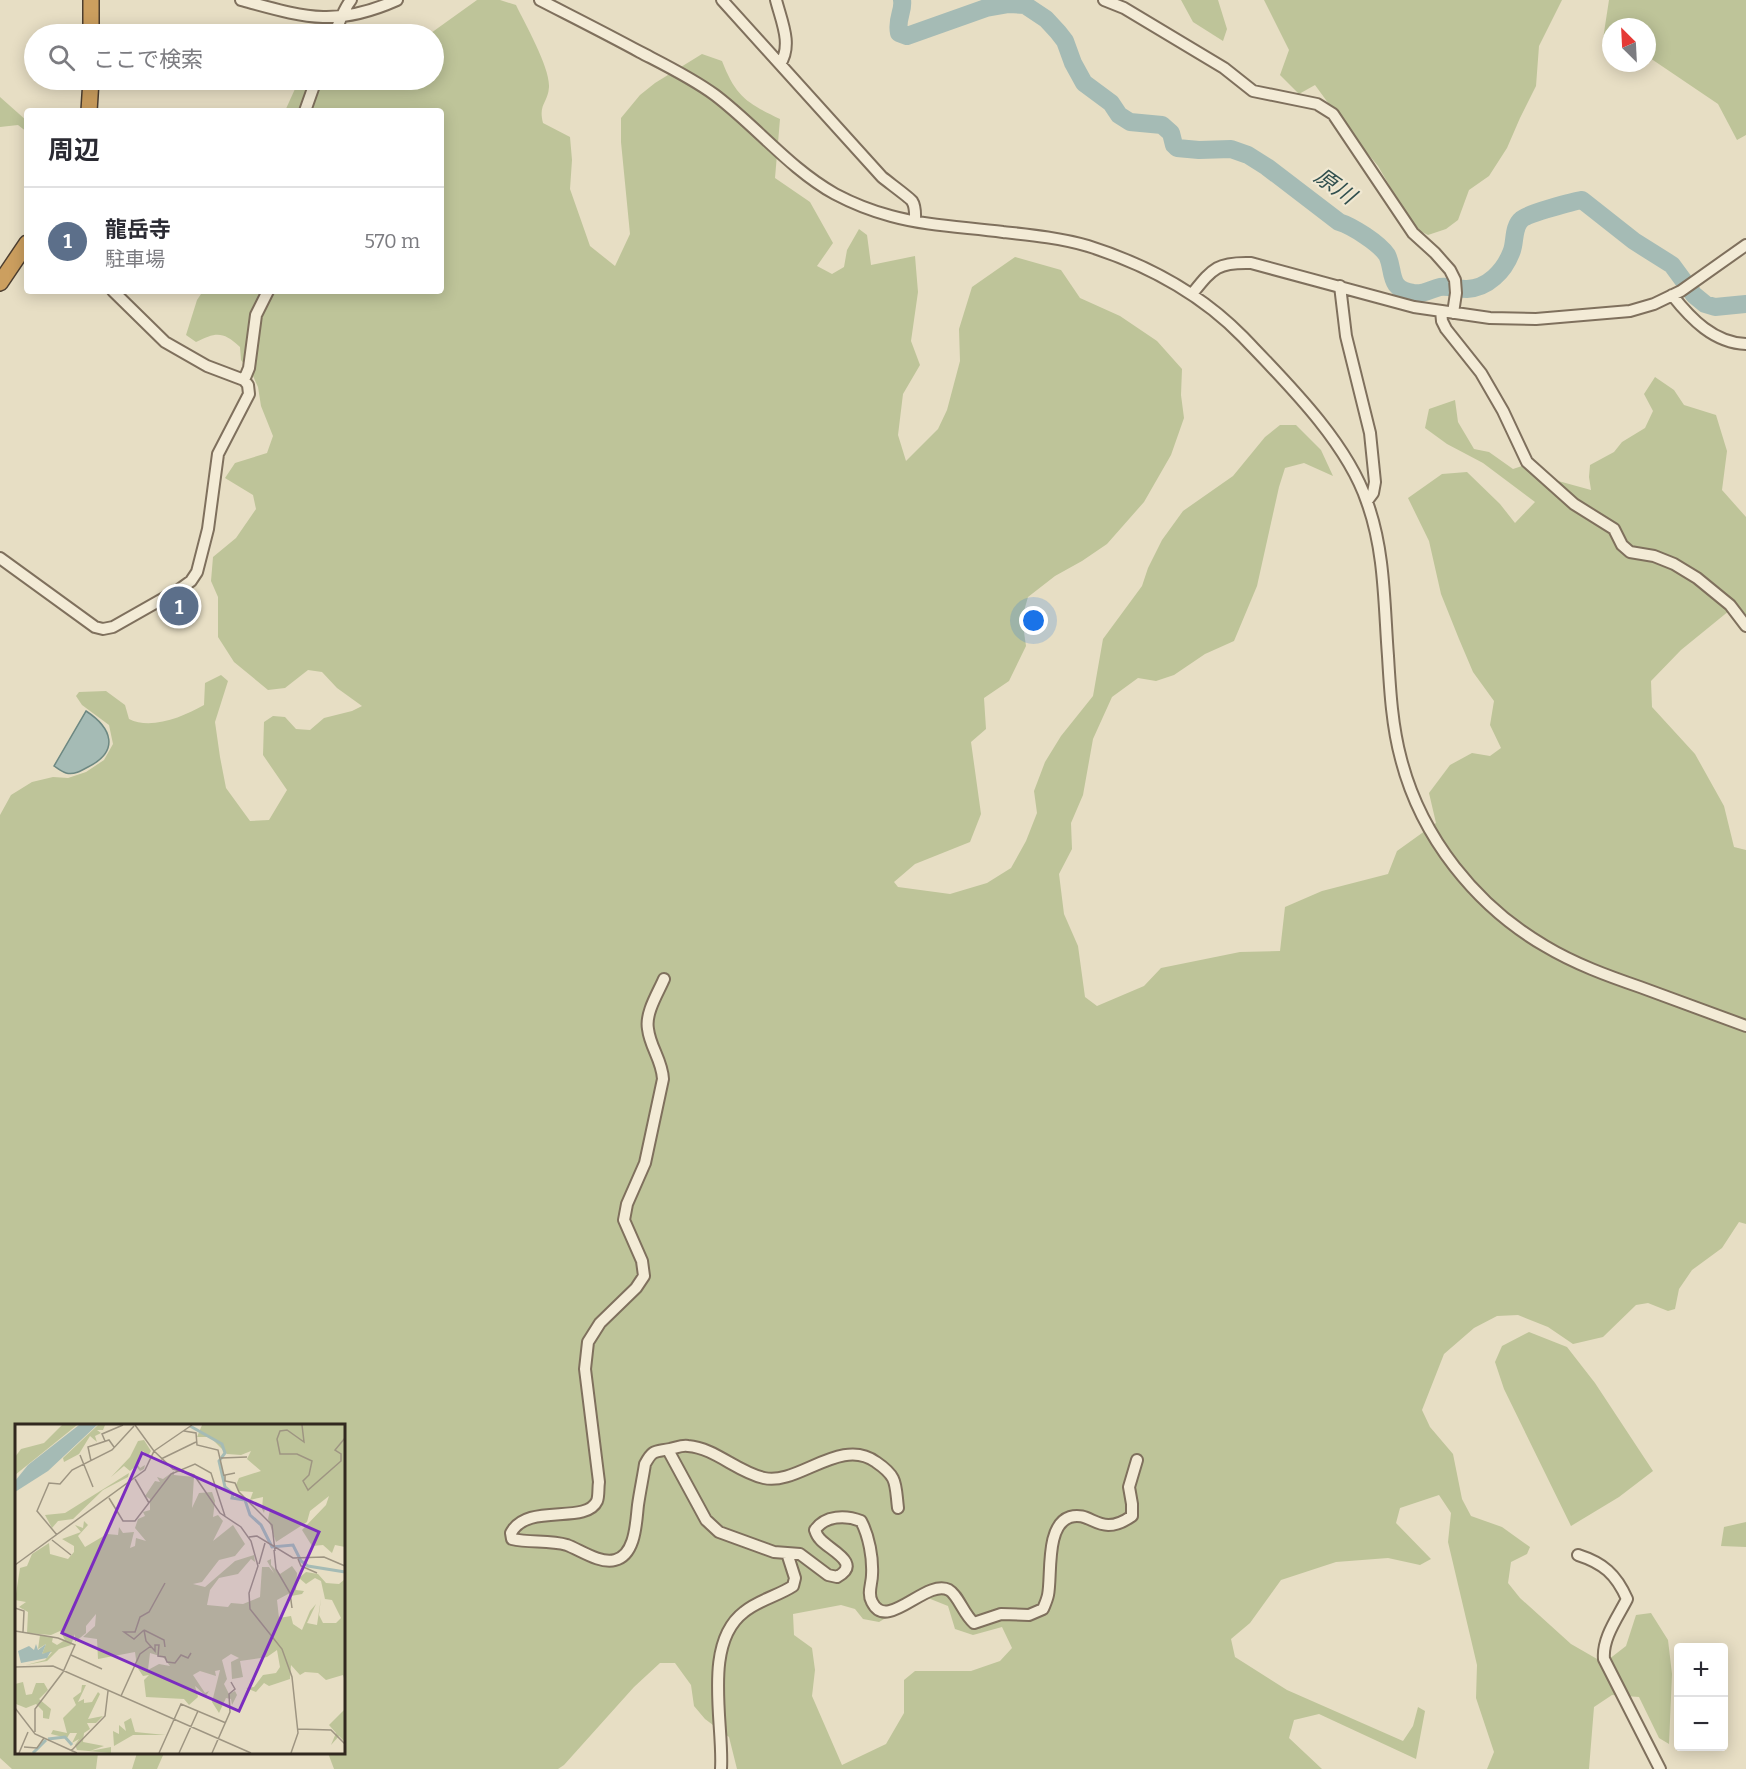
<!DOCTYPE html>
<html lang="ja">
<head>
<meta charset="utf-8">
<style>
  :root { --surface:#fff; --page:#f2f2f3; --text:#2b2b33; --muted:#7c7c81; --line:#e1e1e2; --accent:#ea580c }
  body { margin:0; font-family:Bitter,"Noto Sans JP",serif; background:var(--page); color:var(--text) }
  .controls { position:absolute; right:18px; bottom:18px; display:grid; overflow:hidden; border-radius:6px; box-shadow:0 3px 15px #0003 }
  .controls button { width:54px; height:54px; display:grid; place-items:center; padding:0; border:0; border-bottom:2px solid var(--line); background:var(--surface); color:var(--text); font:30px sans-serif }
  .compass { position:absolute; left:1602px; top:18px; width:54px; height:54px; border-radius:50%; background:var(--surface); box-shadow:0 3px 15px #0003; rotate:336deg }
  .you { position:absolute; left:1034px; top:621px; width:21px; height:21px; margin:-15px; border:4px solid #fff; border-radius:50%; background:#1a73e8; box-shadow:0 0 0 9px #1a73e833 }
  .badge { display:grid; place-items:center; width:39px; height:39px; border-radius:50%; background:var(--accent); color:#fff; font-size:20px; font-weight:700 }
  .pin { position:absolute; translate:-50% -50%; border:3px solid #fff; box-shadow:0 2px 6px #0006 }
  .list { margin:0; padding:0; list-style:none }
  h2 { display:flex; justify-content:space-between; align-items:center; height:78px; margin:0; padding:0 24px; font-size:26px }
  h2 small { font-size:20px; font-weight:400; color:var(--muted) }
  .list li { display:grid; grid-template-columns:39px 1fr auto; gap:18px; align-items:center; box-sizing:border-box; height:108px; padding:0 24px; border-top:2px solid var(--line) }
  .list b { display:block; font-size:22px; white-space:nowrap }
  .list p { margin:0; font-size:20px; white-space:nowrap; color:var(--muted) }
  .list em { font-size:20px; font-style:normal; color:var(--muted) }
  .icon { flex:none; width:33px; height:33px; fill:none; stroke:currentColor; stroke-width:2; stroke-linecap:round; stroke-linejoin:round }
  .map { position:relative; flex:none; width:1746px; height:1769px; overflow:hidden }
  .search { position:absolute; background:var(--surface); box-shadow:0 3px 15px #0003; left:24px; top:24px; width:420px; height:66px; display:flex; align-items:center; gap:15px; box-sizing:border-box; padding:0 21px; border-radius:33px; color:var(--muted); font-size:22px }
  .panel { position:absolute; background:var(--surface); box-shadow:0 3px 15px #0003; left:24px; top:108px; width:420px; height:186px; border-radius:6px }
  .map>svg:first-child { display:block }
  .green { fill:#bec499; fill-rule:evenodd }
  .water { fill:#a5bbb5; stroke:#6d8882; stroke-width:1.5 }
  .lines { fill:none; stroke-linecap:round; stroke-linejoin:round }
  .river { stroke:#a5bbb5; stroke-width:18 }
  .minor-casing { stroke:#7f705d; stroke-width:14 }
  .highway-casing { stroke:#4e3f30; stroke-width:18 }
  .minor { stroke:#f3ebd6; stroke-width:10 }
  .highway { stroke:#cc9f5f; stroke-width:15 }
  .labels { text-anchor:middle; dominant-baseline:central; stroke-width:4.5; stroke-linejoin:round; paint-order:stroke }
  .water-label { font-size:22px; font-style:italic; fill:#304f4e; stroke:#f0e8d2 }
  .inset-river { fill:none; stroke:#a5bbb5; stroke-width:3 }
  .inset-road { fill:none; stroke:#9e9582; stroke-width:1.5 }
  .view { fill:#7b2cbf; fill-opacity:0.15; stroke:#7b2cbf; stroke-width:3 }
  .inset-edge { fill:none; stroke:#31281f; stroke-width:3 }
</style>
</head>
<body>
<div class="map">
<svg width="1746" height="1769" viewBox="0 0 1746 1769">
  <rect width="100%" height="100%" fill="#e7dec4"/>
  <!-- green -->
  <path class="green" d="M477,0H500L516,5C525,24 550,67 549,87C548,103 538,104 543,123L570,137L572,160L570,189L590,246L615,266L630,234L621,142V118L640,95L655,83L702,54L722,61C736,97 747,103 780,119L775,178L810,202L833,243L817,266L832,274L844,267L847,250L859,229L867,235L871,265L915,256L918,292L911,341L920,365L903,394L898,435L906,461L938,429L947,410L960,361L959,329L972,287L1015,257L1061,270L1080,298L1120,316L1157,341L1182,369L1181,395L1184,418L1171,455L1144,502L1107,544L1082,561L1055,576L1028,597L1022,618L1026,646L1009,681L984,698L986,729L971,742L981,814L970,842L915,864L894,882L898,887L950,894L987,883L1011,868L1026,841L1037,813L1034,791L1045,762L1061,736L1093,696L1103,639L1142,586L1148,568L1162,540L1183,511L1233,476L1265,437L1280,425H1296L1321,450L1333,476L1304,463L1285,468L1279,487L1257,586L1234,641L1205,654L1174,675L1156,681L1138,678L1112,697L1093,739L1083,795L1071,823L1072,849L1059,874L1064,914L1078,946L1085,997L1097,1006L1144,986L1161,968L1240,952L1280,951L1285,907L1322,891L1388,874L1397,851L1436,823L1429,793L1450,765L1472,753L1490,756L1501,748L1490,725L1494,701L1473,672L1459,639L1441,594L1429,541L1408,498L1442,474L1467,472L1500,504L1515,523L1535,502L1483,463L1447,444L1425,428L1429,409L1455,400L1458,422L1474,449L1489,452L1513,469L1522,466L1551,479L1591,490L1589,477L1590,465L1614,452L1622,442L1645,428L1653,411L1644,394L1655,377L1674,390L1684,405L1716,415L1727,451L1722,490L1746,517V620L1735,606L1681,650L1651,681L1652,707L1695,754L1724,806L1734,847L1746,850V1224L1739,1222L1722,1248L1692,1270L1679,1289L1675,1309L1668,1311L1648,1303L1636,1305L1603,1337L1573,1344L1548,1327L1518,1315L1497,1316L1474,1328L1444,1354L1422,1410L1430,1427L1453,1454L1462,1499L1471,1516L1502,1527L1530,1547L1527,1554L1511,1562L1508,1583L1520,1598L1571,1644L1604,1663L1626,1646L1636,1615L1651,1613L1668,1640L1672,1674L1669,1744L1659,1738L1639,1697L1612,1695L1594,1707L1589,1769H1487L1494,1752L1476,1698L1477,1665L1448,1542L1451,1513L1439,1495L1400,1508L1396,1523L1431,1559L1420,1565L1388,1558L1336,1562L1281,1580L1250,1623L1231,1639L1235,1657L1287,1690L1403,1741L1413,1726L1418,1707L1425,1711L1416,1759L1319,1714L1294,1720L1289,1738L1322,1769H737L729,1737L705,1719L694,1706L691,1685L675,1663H660L634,1687L564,1765L558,1769H334L328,1753L344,1752V1426H16V1752L98,1753L96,1769H12L0,1758V815L11,795L32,782L53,777L68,778L86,772L104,760L113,744L109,725L82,705L76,696L79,692L106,691L125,705L129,719C151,730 183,717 204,705L205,683L221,675L228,681L215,722L220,757L226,788L250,821L269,820L287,790L263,755L264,722L273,716L285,717L296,729L310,730L324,718L352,711L362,706L337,688L322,672L308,670L285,688L268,690L234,662L218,637V597L211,581L213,557L236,538L256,509L253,495L225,478L235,463L267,453L273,436L261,406L258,387L253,376L241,360L240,347C223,331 216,332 196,342L186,335L197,300L203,291H441V111H285L299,80H434V34H412L431,33ZM923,1596L948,1606L955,1629L973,1635L1002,1627L1012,1648L1000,1661L971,1671H915L904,1680V1713L886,1744L842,1765L812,1696L815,1670L812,1648L794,1635L793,1614L841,1605L855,1609L863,1619L879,1622Z
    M1181,0H1218L1227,29L1223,41L1193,22Z
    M1264,0H1562L1539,46L1536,86L1520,118L1507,148L1489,176L1469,190L1458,220L1446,229L1428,235L1414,228L1378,166L1345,126L1315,85L1299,94L1280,75L1289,50Z
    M1609,0H1746V135L1737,140L1718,104L1647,56V27H1611V42L1603,39Z
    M0,97L27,121V132L18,125L0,127Z
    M1529,1332L1567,1347L1595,1383L1653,1471L1619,1497L1571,1526L1504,1389L1495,1362L1502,1346Z
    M1746,1522V1547L1721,1546L1724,1527Z
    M137,1753V1752L164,1753L157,1769H132Z"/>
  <!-- water -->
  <path class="water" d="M86,711C112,728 120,751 88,767C81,771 74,775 66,773C62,772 57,768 54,766Z"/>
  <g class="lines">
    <!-- river -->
    <path class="river" d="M902,0C904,11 896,18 899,33L907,36L986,8L1009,4L1025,5L1046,19L1058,32L1065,41L1073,63L1084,83L1111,103L1119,115L1130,122L1162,125L1171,133L1174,145L1177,148L1199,150L1231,149L1248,155L1267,167L1339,222C1352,226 1379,243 1387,255C1395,271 1387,289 1413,293C1423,295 1431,289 1440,287C1449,286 1458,289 1467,289C1488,288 1504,271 1511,253C1516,243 1512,227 1522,219C1526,214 1575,201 1582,200L1634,241L1672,265L1694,295L1705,304L1715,307L1746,304"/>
    <defs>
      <path id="minor" d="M241,0C304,17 334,28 397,0
        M540,0C573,17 607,34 640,52C665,65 692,78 715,95C756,126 790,169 835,194C852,203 872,211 891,216C927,226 966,227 1003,232C1031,235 1061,238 1088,246C1145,264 1201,294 1243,337C1286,382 1347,442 1367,502C1385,551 1384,605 1388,656C1390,690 1392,726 1401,759C1421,837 1476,906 1545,946C1575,964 1608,976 1640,987C1676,1000 1711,1013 1746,1026
        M722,0L882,177C888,182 910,198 912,201C916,207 915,215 915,221
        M776,0C781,20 793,45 780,64
        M1104,0L1124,8L1224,68L1253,91L1317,104L1333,114L1413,233L1435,253L1450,270L1455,280L1456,293L1453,313
        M334,34C340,22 343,10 351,0
        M305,111L316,80
        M1340,286L1346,336L1370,433L1375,482L1373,493L1367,501
        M1192,294C1213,268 1217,262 1251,263L1414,307L1490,318L1536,319L1630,311L1654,304L1681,291L1746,245
        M1672,295C1691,319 1714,343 1746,344
        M1441,311L1442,321L1446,329L1481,373L1503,411L1527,462L1574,504L1614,529L1622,545L1630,552L1654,556L1674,564L1697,578L1730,605L1746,626
        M244,380L249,368L256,315L268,291
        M0,558L95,627L103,629L113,627L180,589L191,581L197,572L208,529L218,454L249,394L248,385L244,380L207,366L165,342L113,291
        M664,979C658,993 645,1013 648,1029C650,1047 662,1060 663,1079L645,1163L627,1204L624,1220L642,1261L644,1276L636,1288L600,1323L588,1342L585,1369L599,1482C598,1488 599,1496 597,1501C586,1525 527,1502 511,1533L512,1539C530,1543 549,1540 567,1545C580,1550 600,1564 615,1560C636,1555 636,1521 638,1505C640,1491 643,1477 645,1464C653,1449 655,1452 670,1449C676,1448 681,1445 688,1446C715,1448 737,1472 764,1478C797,1486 841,1436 876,1462C898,1477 895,1483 898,1508
        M668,1450L706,1520L719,1532L774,1552L800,1554L828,1575L837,1577C863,1563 829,1550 820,1539C818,1537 816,1533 815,1530C825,1515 846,1515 861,1521C869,1536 873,1558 872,1575C872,1584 867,1593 872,1602C887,1633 926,1578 949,1590C958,1595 964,1615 974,1623L1001,1614L1029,1615L1043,1609C1045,1604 1047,1600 1048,1595C1052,1576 1045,1525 1070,1517C1092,1510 1099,1539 1132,1516V1504L1129,1487L1137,1460
        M1578,1555C1603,1563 1616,1574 1627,1599C1618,1617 1602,1638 1604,1659L1660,1769
        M721,1769C724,1724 702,1644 744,1612C758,1600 778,1596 793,1586L795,1578L787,1553"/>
      <path id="highway" d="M91,34V0
        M89,111L91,80
        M0,283L27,243"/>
    </defs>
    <!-- minor casing -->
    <use href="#minor" class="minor-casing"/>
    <!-- highway casing -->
    <use href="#highway" class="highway-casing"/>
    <!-- minor -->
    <use href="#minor" class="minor"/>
    <!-- highway -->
    <use href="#highway" class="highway"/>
  </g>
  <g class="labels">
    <!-- water labels -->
    <g class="water-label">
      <text transform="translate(1335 186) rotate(35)">原川</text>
    </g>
  </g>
  <!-- overview -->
  <g transform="translate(15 1424)">
    <rect width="330" height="330" fill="#e7dec4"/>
    <path d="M47,1H62L0,51V33L6,25L29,19ZM83,1H90L88,6H82L86,9L80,12L82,18L75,12L64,30L49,38L48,34ZM187,1H330V123L320,121L317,129L308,121L297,122L287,106L311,81L314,72L295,87L292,98L261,118L253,95L255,86L250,84L249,89L247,85L248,73L235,76L238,68L224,67L221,61L224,54L246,47L232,35L236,27L226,31L212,30L195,13H182ZM129,16L136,27L133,32L128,27L124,33L122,40L125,44L130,41L129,45L125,47L121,42L115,47L109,42L96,53L115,33L123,17ZM159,47V51L179,53L177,84L184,69L197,68L200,77L198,93L203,91L208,97L198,117L218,101L230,120L220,132L204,136L187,158L178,160L190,163L220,137L239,131L240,138L236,135L223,150L204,154L195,166L192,181L213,183L216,179L228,180L245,173L247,143H254L259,149L252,137L256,135V141L265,150L277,142L282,149L281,166L289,167L287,170L276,172L275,169L262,176L264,194L276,192L278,200L287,206L295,187L301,180L292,199L302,201L306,174L304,191L308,199H321L326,194L317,176L310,175L306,157L300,154L291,160L284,154L291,148L303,150L311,159L324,160L330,155V257L328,251L311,256L303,249L290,248L285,251L276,241L275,255L254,262L249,259L241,268L231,264L239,263L248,251L261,249L265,243L262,226L252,233L225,237L228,253L223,254L217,255L216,238L224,234L216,230L207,236L212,255L209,260L214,270L220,267L222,271L217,281L216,275L211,274L204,289L197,278L205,246L200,247L201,252L185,247L178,251L190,269L194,267L191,272L180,262L183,273L174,281L169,275L131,273L129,256L134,251L128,252L122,243L120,228L83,235L82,215L68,213L80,202L81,190L71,202V209L60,218V210L56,221L44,225L32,237L11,241L30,236L37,228L27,230L31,220L23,225L25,211L38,213L37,218L42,221L50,216L45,207L36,211L12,209L13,188L4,183L11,178L0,176L5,144L12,142L17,130L34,119L35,130L53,135L59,128V122L47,115L66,108L60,101L68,104L69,97L73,101L63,112L70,123L92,110L103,111L104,103L108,109L119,108L115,124L120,122L121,114L131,117L120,104L123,95L130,92L128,88L135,86V75L130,72L140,57L145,58L142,53L148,55ZM135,229L148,233L155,242L144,240L133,246ZM114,49L113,53L88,66L58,95L43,97L37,104L30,91L50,89ZM8,258L11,271L17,270L21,259H29L33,266L24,275L36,285L34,295L28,294V287L21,280L11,284L1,280L0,260ZM67,261H71L63,278L69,275V279L77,278L83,268L85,270L73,295L88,292L81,299H72L75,305L69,309L68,318L89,322L75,327L96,323V329L62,326L60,321L64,315L57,319L62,309H55L52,314L36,310L38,306L52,309L48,294L61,281L58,274L66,268ZM330,285V318L324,312L316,321L321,309L314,301ZM116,294L120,308L151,311H118L99,322L98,307L104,310V301L111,307L109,298Z" fill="#bec499" fill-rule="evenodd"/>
    <path d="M64,1H82L33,47L0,68V57L13,41ZM21,220L23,226L31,220L27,230L36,227L32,234L6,239L3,227L14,222L19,226Z" fill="#a5bbb5"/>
    <path class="inset-river" d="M175,2L207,20L210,29L204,37L210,63L218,70L217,74L230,76L235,91L246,101L257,123L278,121L286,137L293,142L330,148M33,315L50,313L57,321M18,329L31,316"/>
    <path class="inset-road" d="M287,1L289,18L272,6L265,7L262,15L265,30H282L297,37L294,51L288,57L293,66L326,37V30L320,26L330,14M169,7L181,9L182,21L203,26L209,52M90,17L87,10L108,1M139,27L158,45L179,51L205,89L226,103L236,117L243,142L234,169L235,185L267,225L277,253L283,309L276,329M139,27L177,1M65,31L78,63M206,34L232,33M146,35L181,18M76,37L73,23L94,16L99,23M220,49L210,51V57L220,59L224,68L257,101L260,127M120,55L134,79M94,74L108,97H120L156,50L180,40L196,49L210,92M42,111L22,87L34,59L45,60L57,46L97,26L119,2M234,113L242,112L278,134L309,133L330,142M37,116L56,131M259,126L261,145L275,169L277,184M283,135L286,142L302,149M244,140L250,119M0,141L130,46L139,27L120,1M0,184L9,187L8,208M129,206L119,215L109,208H120L125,193L134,188L150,159M129,206L131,217L140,227V221H144L143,232L150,233L152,238L160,239L166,231L173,234L176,229M129,206L149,216L150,223M0,207L43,214L60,221L48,248L20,285V308M56,231L87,245M0,243L38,242L236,329M106,272L125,230L136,222M0,284L20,310L62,329M283,305L316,306L330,320M9,323L22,324L29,314M56,327L90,292L93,267M4,329L13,308M144,329L166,280L211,299M164,329L183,287M197,329L215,288L214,270L220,265L216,258"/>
    <path class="view" d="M127,29L304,108L224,287L47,209Z"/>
    <rect width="330" height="330" class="inset-edge"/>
  </g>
</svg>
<div class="controls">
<button>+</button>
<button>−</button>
</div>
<svg class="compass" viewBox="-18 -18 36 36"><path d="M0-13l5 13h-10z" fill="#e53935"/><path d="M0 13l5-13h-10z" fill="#7c7c81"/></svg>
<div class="you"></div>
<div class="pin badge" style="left:179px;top:606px;background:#5c6f8a">1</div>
<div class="search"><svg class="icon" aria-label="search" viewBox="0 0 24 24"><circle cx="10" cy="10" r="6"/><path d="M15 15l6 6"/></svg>ここで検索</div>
<section class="panel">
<h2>周辺<small></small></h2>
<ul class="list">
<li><span class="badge" style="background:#5c6f8a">1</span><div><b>龍岳寺</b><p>駐車場</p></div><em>570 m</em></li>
</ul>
</section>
</div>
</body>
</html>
